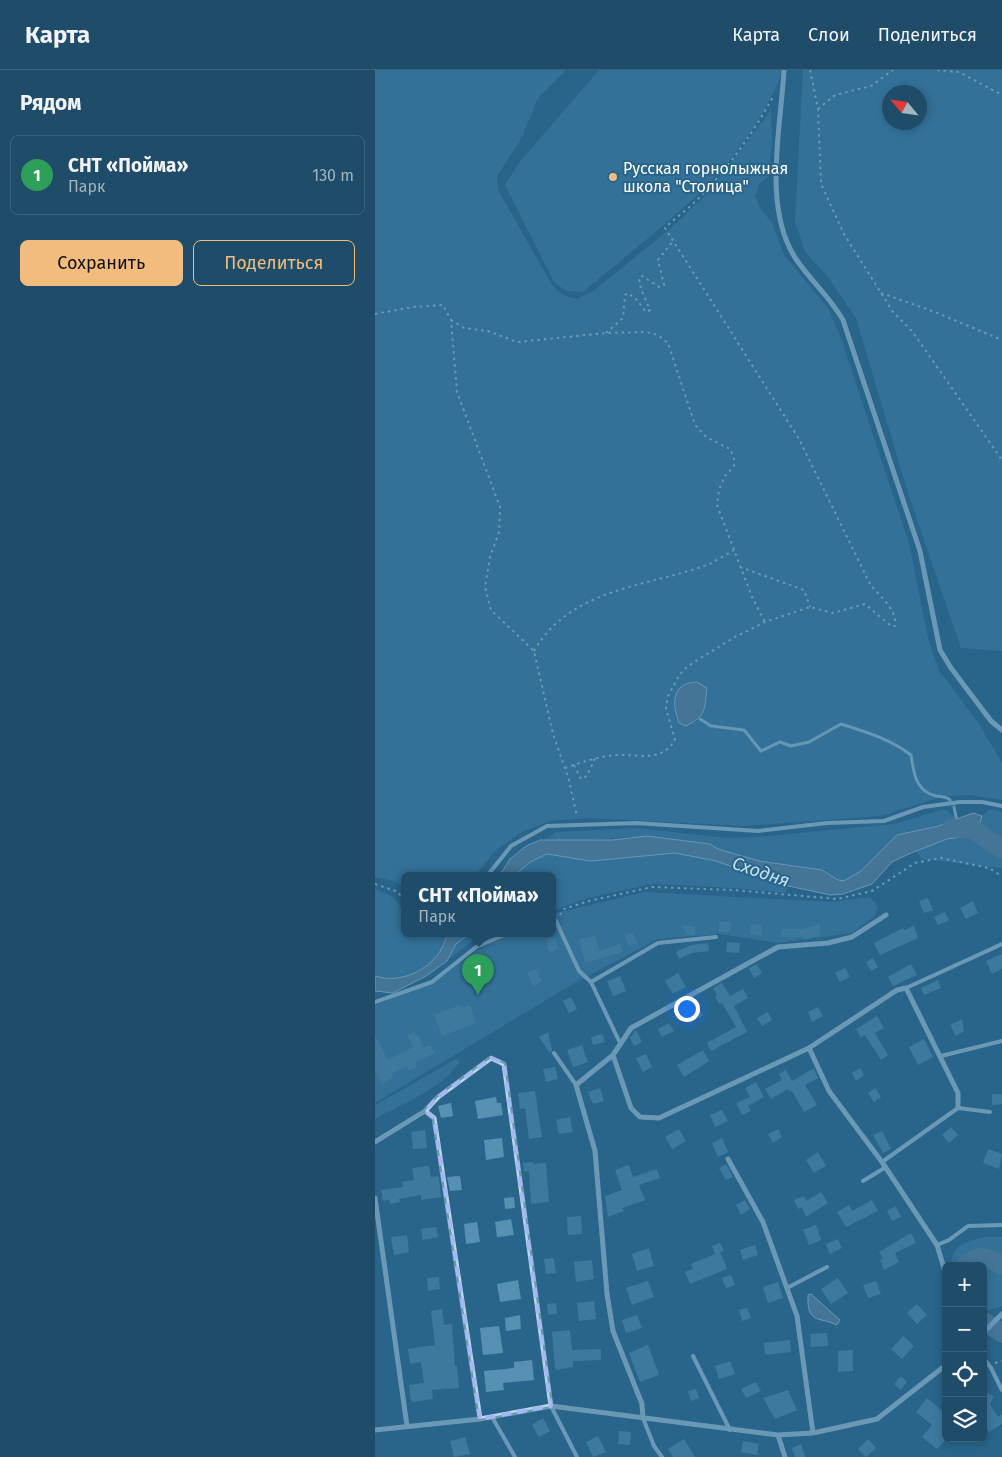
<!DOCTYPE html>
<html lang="ru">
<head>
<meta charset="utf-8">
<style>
  :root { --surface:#1f4c68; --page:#27536e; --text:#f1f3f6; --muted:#a1b4c0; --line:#3c637c; --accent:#f1bc7e }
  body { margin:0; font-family:"Fira Sans",sans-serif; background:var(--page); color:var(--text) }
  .controls { position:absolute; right:15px; bottom:15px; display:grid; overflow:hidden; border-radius:8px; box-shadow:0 2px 8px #0003 }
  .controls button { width:45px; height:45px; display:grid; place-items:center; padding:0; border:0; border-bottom:1px solid var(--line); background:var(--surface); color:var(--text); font:25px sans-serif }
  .compass { position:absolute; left:507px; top:15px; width:45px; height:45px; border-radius:50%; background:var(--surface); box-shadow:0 2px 8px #0003; rotate:299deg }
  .you { position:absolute; left:311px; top:938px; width:18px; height:18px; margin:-12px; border:4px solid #fff; border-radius:50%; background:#1a73e8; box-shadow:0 0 0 8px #1a73e833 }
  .badge { display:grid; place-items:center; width:32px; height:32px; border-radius:50%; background:var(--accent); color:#fff; font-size:16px; font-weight:700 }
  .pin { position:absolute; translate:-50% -41px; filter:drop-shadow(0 1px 2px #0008) }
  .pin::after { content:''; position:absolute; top:26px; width:18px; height:15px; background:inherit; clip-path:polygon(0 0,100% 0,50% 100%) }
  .popup { position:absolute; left:26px; top:802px; width:155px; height:65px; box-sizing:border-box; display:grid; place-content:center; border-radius:8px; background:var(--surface); filter:drop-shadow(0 1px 4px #0005); font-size:16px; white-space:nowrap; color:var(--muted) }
  .popup b { font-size:19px; color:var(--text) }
  .popup::after { content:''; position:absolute; left:50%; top:100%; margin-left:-10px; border:10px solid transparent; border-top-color:var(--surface) }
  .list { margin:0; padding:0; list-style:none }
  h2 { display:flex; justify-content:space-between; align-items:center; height:65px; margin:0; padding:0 20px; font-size:21px }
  h2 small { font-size:16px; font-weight:400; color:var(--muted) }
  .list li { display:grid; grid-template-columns:32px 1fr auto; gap:15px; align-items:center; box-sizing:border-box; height:80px; margin:0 10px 10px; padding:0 10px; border:1px solid var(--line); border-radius:8px }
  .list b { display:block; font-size:19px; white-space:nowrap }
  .list p { margin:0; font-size:16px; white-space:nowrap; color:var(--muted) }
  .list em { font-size:16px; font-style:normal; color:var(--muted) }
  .actions { display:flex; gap:10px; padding:15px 20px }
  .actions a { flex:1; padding:11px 0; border:1px solid var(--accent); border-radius:8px; text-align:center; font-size:18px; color:var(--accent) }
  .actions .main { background:var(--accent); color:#111 }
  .icon { flex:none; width:28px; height:28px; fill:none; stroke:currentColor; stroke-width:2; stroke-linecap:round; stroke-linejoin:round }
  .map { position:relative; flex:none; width:627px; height:1387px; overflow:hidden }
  header { display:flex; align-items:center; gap:30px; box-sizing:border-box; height:70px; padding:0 25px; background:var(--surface); border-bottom:1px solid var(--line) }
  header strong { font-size:24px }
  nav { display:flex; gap:28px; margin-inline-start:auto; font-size:18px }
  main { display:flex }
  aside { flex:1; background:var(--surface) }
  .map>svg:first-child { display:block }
  .green { fill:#3e80a8; fill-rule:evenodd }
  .water { fill:#648ba4; stroke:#acd4ea }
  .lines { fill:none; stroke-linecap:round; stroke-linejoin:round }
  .stream { stroke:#acd4ea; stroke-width:3 }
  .river { stroke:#648ba4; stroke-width:19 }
  .building { fill:#5690b3 }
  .path { stroke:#b8d7e9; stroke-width:2; stroke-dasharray:2.5 4; stroke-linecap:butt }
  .service { stroke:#b8d7e9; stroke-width:4 }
  .minor { stroke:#b8d7e9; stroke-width:5 }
  .marked { fill:none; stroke:#a5b8ef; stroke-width:4; stroke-dasharray:10 6; stroke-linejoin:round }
  .poi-dot { fill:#f1bc7e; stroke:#29658b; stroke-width:2 }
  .labels { text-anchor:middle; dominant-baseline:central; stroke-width:4; stroke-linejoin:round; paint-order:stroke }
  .poi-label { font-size:16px; fill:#fff; stroke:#29658b; text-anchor:start }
  .water-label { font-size:18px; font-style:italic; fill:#c3e0f1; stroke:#29658b }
</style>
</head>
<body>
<header>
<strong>Карта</strong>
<nav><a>Карта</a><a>Слои</a><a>Поделиться</a></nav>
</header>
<main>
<aside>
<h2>Рядом<small></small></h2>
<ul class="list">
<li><span class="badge" style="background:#2e9e5b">1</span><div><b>СНТ «Пойма»</b><p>Парк</p></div><em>130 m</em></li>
</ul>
<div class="actions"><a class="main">Сохранить</a><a>Поделиться</a></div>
</aside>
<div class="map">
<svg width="627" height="1387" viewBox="0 0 627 1387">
  <rect width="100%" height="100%" fill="#29658b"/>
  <!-- green -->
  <path class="green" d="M0,0H191L163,28L147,67L122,106L123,120L177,215L188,225L201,229L217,222L296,158L332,124L396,40L397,71L393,107L385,113L380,126L385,138L397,153L409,185L453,238L466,268L534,473L554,572L564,600L604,654L627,693V730L595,725L569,726L506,746L369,756L213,748L175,751L147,762L120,781L100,806H29V817L19,811L0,807ZM322,612L332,618L325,649L310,656L304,653C297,634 296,614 322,612Z
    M224,0H406C405,13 398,23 392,35C351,114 275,165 208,222L191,221L179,212L130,115L143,94Z
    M428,0H627V581L586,578L532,420L481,248L452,206L430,182L420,151ZM514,22H544V52H514Z
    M615,739L627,742V798L547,789L541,781L572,769L593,766L603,759L607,746Z
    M566,740H572L581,749L518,769L486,801L469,811L463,810L447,800L384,791L343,779L335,774L298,769L272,766L198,771L171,769L181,762L261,758L354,768L381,767L519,754Z
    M300,783L341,791L413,816L411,823L358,818L277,814L213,828L177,841V806H139L155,792L172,784L216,791Z
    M0,819C26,828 29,837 29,864H73C71,868 69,874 67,878C54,901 25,914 0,906Z
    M269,822L456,832L495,827L503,837L500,846L477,863L403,873L344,864L283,869L196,915L0,1033V935L58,913L103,880L136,864H177V844Z
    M94,864H116L98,871L72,890L81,874Z
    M81,989L84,992C69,1018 26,1034 0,1049V1035Z
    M609,1167H627V1236L608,1242V1196L576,1194C579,1172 591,1173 609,1167Z"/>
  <!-- water -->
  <path class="water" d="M322,612L332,618C329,641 332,645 311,656L304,653C297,634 296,613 322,612Z
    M598,743L607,746L603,759L593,766L572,769L536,783L517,792L497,814L468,824L456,825L413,816L341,791L300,783L216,791L172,784L155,792L139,806H124L135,789L151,776L165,770H237L272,766L335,774L343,779L384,791L447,800L463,810L469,811L486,801L522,765L563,756Z
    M73,864H94L81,874L72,891L51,906L18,923L0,921V906C25,914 54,901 67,878C69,874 71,868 73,864Z
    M436,1224L465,1250L462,1255C442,1246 432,1254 433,1225Z"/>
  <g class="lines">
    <!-- stream -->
    <path class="stream" d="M325,649L336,656L369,660L386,681L405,672L416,676L434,672L466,654C491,662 515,669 536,685C539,703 540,721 561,726C566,727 571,726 575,730
      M579,737L582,751"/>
    <!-- river -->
    <path class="river" d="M577,758L597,759L627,779
      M590,1196C605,1183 610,1187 627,1195
      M608,1251L627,1263"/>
  </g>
  <!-- building -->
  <path class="building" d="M553,828L558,840L549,843L544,831Z
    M598,831L603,843L591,849L585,838Z
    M570,842L574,850L563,855L559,847Z
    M344,852H356L355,862H344Z
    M376,854L387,855L386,866L375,864Z
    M445,854V866L428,869V867H406V859H427Z
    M307,855L320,856V865H312Z
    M539,856L543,868L505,885L499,873L528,858L529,860Z
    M258,862L263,873L254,876L250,866Z
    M220,865L225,881L245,874L248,882L210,893L204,870Z
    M180,867L184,879L174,882L171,870Z
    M352,872L365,873L364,883L351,882Z
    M333,873L334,881L317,883L304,889L301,882L316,875Z
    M627,884V899L617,904L611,891Z
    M498,888L503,897L496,901L491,892Z
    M382,894L387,903L379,908L374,898Z
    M536,894L542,905L518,916L513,907Z
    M470,898L475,907L465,912L460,903Z
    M161,899L167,912L158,916L152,903Z
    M303,903L311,917L298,924L290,911Z
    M245,906L251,921L238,926L232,911Z
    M563,910L566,918L549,925L546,918Z
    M347,913L355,926L368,919L373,928L359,936L372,962L336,981L332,973L361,957L347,933L344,934L340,926L342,925L338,918Z
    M196,927L202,939L194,943L188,931Z
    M85,935L86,938L95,935L101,953L67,966L59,945Z
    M322,936L328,946L313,953L308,944Z
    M443,937L448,946L437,952L433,942Z
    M393,942L397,950L387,956L382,948Z
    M502,946L509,958L500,963L513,985L506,990L490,965L486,968L481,959Z
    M587,949L589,961L581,966L575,955Z
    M294,953L299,961L287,967L283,959Z
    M261,960L267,972L259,976L255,968Z
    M39,962L41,966L43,965L49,978L55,975L60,983L40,993L42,997L34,1001L32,996L17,1004L19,1007L7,1014L0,1000V965L13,990L38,977L32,965Z
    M173,962L177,980L175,984L178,988L164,967Z
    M227,964L230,972L218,975L216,967Z
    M549,969L558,987L543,995L534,977Z
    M207,975L213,992L198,997L192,980Z
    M328,980L334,991L309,1007L302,995Z
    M271,984L277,997L268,1002L261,988Z
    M180,997L183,1009L171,1012L168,999Z
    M439,998L443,1008L430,1015L442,1035L429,1042L417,1021L415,1022L413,1019L396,1029L390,1019L407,1010L404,1004L411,1000L417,1011Z
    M485,998L489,1005L481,1011L477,1003Z
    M381,1012L389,1027L373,1036L376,1041L367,1045L361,1033L375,1027L370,1018Z
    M225,1018L229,1031L218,1034L213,1022Z
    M500,1018L506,1027L499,1032L493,1023Z
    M160,1021L167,1067L154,1069L150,1038L145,1039L143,1023Z
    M617,1024H627V1034L617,1035Z
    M121,1027L122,1033H126L128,1045L103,1049L100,1031Z
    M76,1033L78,1046L66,1048L63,1036Z
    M347,1040L353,1051L340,1057L335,1045Z
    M195,1047L198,1062L184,1064L181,1050Z
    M576,1057L583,1065L574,1073L567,1065Z
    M304,1059L311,1071L297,1079L290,1067Z
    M403,1059L407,1067L398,1073L393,1064Z
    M50,1060L52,1078L38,1079L36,1062Z
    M507,1061L516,1079L508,1083L498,1065Z
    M127,1068L129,1087L111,1090L109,1070Z
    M347,1068L353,1082L343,1087L337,1073Z
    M613,1079L627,1084L624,1099L608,1093Z
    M443,1082L451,1096L439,1103L431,1090Z
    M158,1092V1094L171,1093L174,1132L156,1134L154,1101L149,1102L148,1093Z
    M351,1094L358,1107L351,1110L344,1098Z
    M254,1095L258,1107L282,1099L285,1108L264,1115L270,1130L247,1138L249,1141L233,1147L230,1126L247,1120L240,1100Z
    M54,1096L56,1107L63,1106L64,1108L66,1127L46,1130V1125L24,1129L25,1132L15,1134L14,1130L8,1131L6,1120L28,1117L27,1112L39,1110L37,1098Z
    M85,1106L87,1120L75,1121L72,1107Z
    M446,1122L453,1133L431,1147L427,1137L423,1139L419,1130L429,1126L431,1131Z
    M139,1127L140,1138L130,1139L129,1128Z
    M370,1130L375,1139L366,1145L361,1135Z
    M497,1130L503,1141L471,1157L462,1142L474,1135L477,1141Z
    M521,1136L526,1147L517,1151L512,1141Z
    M206,1146L207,1164L193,1165L192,1147Z
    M136,1149L139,1165L122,1167L120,1152Z
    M102,1152L105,1172L91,1174L89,1154Z
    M441,1155L446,1170L434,1175L428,1160Z
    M61,1157L63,1167L48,1170L46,1159Z
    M536,1163L541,1173L520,1183L524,1192L509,1200L505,1190L508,1188L504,1182Z
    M32,1165L34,1182L19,1185L16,1167Z
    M463,1169L467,1178L455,1184L451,1174Z
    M345,1173L349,1181L345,1182L352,1199L315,1214L310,1202L318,1199L316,1194L340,1184L337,1176Z
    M380,1175L383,1185L368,1190L365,1180Z
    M274,1178L279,1196L262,1201L257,1184Z
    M179,1188L181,1203L171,1204L169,1189Z
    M217,1190L219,1209L201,1212L199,1192Z
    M356,1205L360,1215L351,1218L347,1208Z
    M64,1207L65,1219L53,1221L52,1208Z
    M463,1208L473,1223L456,1234L446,1219Z
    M143,1210L146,1229L125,1232L122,1214Z
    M273,1211L279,1227L257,1235L251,1218Z
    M501,1211L506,1224L493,1228L488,1215Z
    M403,1212L408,1228L393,1233L388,1217Z
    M219,1231L221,1249L204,1251L202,1233Z
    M181,1233L182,1244L173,1245L172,1234Z
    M542,1234L552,1245L542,1254L532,1243Z
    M372,1238L376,1248L367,1251L364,1240Z
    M67,1239L69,1255L77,1254L80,1296H82L84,1318L57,1320L58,1329L36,1332L34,1315L49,1313L46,1292L35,1294L33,1279L60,1275L56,1241Z
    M145,1245L146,1259L131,1261L130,1248Z
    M262,1245L267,1258L251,1263L247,1250Z
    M124,1256L128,1283L108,1285L105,1258Z
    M195,1260L197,1280L226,1279V1290L198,1291V1297L180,1300L177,1262Z
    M452,1263L453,1276L436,1277L435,1264Z
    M528,1266L539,1276L527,1289L516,1279Z
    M415,1270L416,1282L390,1285L389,1273Z
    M273,1275L284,1305L265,1312L254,1283Z
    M478,1280V1301L463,1302V1281Z
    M157,1290L159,1310L128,1313L129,1320L111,1322L109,1301L139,1298V1292Z
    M355,1291L360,1304L344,1309L340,1296Z
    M526,1306L532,1312L526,1320L519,1314Z
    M381,1312L386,1321L371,1328L366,1319Z
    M321,1319L324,1328L316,1331L313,1321Z
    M413,1320L422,1340L400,1349L388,1328Z
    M608,1321L619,1326L615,1334L623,1347L627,1344V1354L614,1362L608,1353Z
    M552,1328L571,1344V1369L562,1379L547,1367L557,1355L541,1342Z
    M168,1348L175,1361L164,1367L157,1355Z
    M244,1361L256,1362L255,1375L243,1374Z
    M223,1366L231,1382L218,1387L211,1372Z
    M90,1367L95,1384L79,1387L75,1371Z
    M309,1369L320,1387H298L293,1379Z
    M493,1369L501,1378L491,1387L483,1379Z
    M368,1371L384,1374L382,1385L366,1382Z
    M426,1374L430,1387H420L417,1378Z"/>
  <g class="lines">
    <!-- path -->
    <path class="path" d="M435,0L443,39L446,114L469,164L518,242L537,261L627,390
      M562,0L584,2L627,25
      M443,39L460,25L496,16L518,0
      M506,223L560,242L627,270
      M0,244L38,237L68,235L76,250L82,322L125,437L124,462L115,487L110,517L116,540L159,581L178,664L194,710L202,747
      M76,250L89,258L113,261L142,272L231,263L271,262L283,265L293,273L320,355L331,367L355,379L359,389V396L350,406L344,420L342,435L377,527L390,552
      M231,263L248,248L250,225L253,223L261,229L271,242L275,240L266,219L264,208L267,206L284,217L289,215L283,190L298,171
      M365,497L429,520L435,537
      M159,581C195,518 271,517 332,495C341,491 350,485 359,480
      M199,695L206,709L212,706L220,688
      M190,698C207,692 225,686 243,685C265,684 286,693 300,670L291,638L293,626L305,604L313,596L358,568L390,552L435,537L458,543L490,534L516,556H520C523,542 505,525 496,516L424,369L290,158C300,148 312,140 322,130C353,98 378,64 399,25
      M0,814L23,822L29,831
      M185,845L189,839L214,831L277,817L358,820L462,829L497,821L540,793L566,788L614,798L625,805
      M620,1293L627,1291"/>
    <!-- service -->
    <path class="service" d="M112,806L136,776L172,756L261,753L383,761L452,753L509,751L548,737L585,732H607L627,736
      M177,852L181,851L204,901L216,912
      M531,918L627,874
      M0,932L57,912L101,877L132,864
      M245,973L216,912L283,873L341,867
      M179,983L201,1015
      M566,986L627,971
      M507,1092L583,1038L615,1042
      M488,1111L511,1097
      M562,1175L574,1170L593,1156L627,1155
      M412,1218L452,1197
      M318,1286L355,1360
      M608,1287L616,1298L627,1320
      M176,1336L202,1387
      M117,1347L140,1387
      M268,1348L279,1376L287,1387"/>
    <!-- minor -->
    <path class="minor" d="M409,0C406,57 387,138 421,189C435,210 455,227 468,250L545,481L565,580L576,598L616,651L627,660
      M511,845L477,867L453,873L403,877L256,958L238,985L256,1038L265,1047L284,1048L434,978L522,920L531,918L583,1023V1038
      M434,978L454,1021L507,1092L562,1175L571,1205
      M238,985L201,1015L220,1081L232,1224L238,1261L267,1334L268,1348
      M50,1041L63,1027L116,988L129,994L176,1336
      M0,1072L50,1041L59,1048L105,1349
      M353,1089L388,1152L422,1246L438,1363
      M0,1128L32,1356
      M608,1263L627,1244
      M0,1360L105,1349L176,1336L403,1365L438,1363L502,1349L571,1295
      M403,1365L410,1387"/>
  </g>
  <!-- marked area -->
  <path d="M0 0H627V1387H0ZM116,988L129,994L176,1336L105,1349L59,1048L50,1041L63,1027Z" fill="#29658b" fill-opacity=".55" fill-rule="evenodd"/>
  <path class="marked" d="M116,988L129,994L176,1336L105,1349L59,1048L50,1041L63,1027Z"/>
  <!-- markers -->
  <circle class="poi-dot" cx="238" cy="107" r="5"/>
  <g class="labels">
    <!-- poi labels -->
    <g class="poi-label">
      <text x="248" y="98">Русская горнолыжная<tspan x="248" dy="18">школа "Столица"</tspan></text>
    </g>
    <!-- water labels -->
    <g class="water-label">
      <text transform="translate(386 802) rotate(19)">Сходня</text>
    </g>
  </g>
</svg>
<div class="controls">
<button>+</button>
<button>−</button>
<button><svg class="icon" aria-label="locate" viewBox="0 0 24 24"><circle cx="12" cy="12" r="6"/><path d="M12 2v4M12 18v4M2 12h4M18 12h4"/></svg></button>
<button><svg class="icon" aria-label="layers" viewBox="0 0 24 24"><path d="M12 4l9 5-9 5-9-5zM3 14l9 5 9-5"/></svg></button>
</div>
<svg class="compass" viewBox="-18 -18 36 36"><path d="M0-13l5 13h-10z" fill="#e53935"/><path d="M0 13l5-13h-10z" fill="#a1b4c0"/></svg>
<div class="you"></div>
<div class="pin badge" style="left:103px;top:925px;background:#2e9e5b">1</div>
<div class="popup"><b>СНТ «Пойма»</b>Парк</div>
</div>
</main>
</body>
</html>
